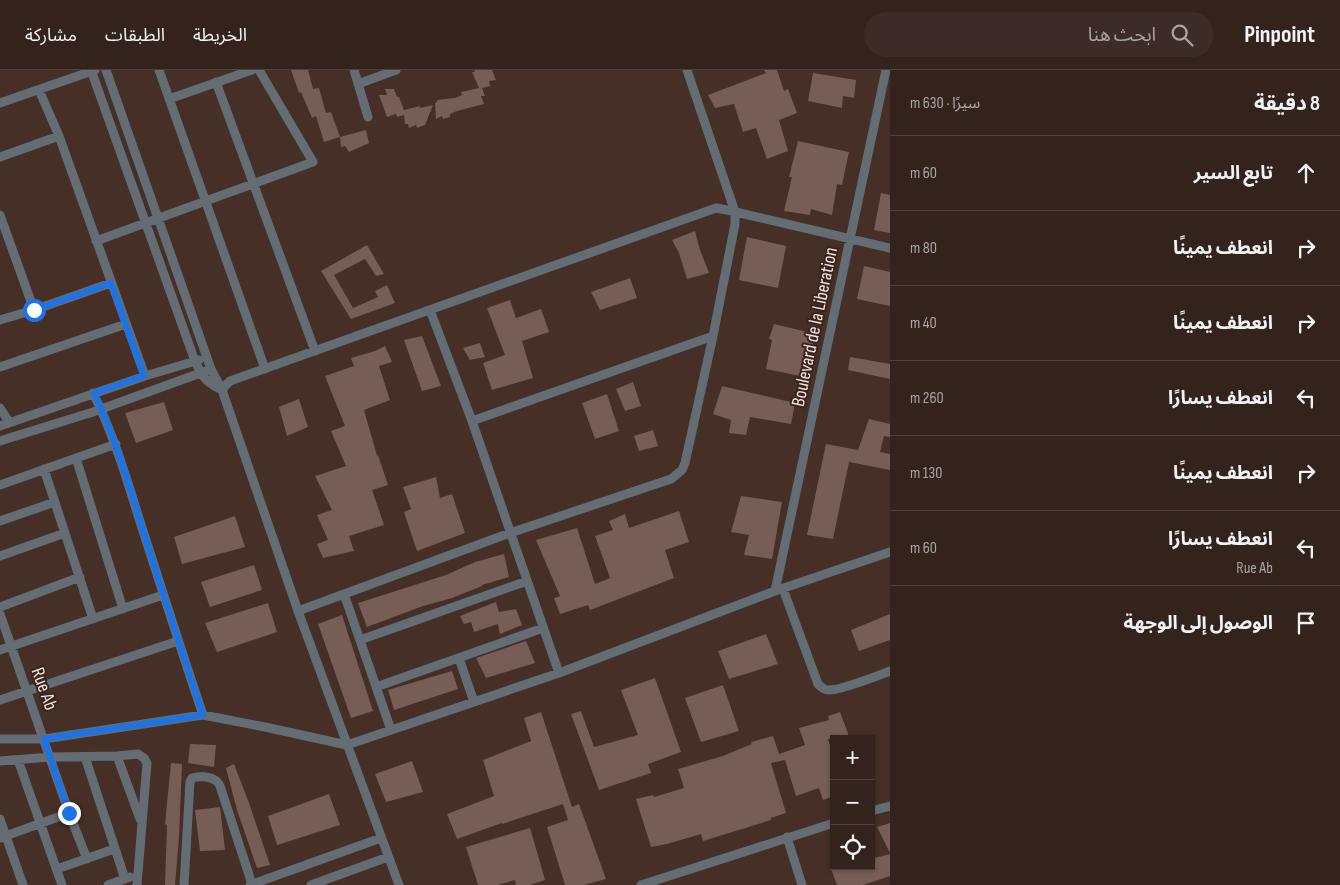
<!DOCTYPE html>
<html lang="ar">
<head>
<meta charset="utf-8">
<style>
  :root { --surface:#34231d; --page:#3c2b26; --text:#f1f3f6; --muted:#a9a4a4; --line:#4e403b }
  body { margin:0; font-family:"Sofia Sans Condensed","Noto Sans Arabic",sans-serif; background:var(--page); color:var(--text); direction:rtl }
  .controls { position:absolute; right:15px; bottom:15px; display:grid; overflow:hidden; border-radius:0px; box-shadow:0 1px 4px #0004 }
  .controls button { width:45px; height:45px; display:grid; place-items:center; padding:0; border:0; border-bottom:1px solid var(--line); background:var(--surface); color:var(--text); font:25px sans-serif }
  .stop { position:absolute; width:15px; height:15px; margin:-11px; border:4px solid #1a73e8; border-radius:50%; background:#fff }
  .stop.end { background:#1a73e8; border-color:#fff; box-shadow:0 1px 5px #0008 }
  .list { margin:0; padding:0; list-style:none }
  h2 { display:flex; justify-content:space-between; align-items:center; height:65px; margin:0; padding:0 20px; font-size:21px }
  h2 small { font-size:16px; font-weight:400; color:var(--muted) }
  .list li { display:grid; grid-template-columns:32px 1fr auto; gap:15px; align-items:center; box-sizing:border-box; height:75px; padding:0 20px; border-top:1px solid var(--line) }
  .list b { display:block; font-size:19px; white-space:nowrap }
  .list p { margin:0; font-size:16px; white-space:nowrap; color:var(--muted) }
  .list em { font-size:16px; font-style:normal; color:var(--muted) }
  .icon { flex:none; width:28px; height:28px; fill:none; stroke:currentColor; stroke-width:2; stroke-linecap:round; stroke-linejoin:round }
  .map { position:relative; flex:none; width:890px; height:815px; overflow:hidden; direction:ltr }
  header { display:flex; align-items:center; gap:30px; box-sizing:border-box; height:70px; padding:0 25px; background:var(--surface); border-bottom:1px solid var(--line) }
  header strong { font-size:24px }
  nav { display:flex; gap:28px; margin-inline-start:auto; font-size:18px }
  .search { width:350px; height:45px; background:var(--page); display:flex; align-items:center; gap:12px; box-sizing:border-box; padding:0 18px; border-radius:28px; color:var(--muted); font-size:19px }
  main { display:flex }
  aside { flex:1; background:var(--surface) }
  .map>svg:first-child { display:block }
  .building { fill:#765d55 }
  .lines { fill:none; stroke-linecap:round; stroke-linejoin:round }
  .minor { stroke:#646d74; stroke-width:9 }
  .route { stroke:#1a73e8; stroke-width:6 }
  .labels { text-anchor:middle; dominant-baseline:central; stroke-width:4; stroke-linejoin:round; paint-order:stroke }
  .street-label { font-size:19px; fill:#f5e6e1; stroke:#3a251e }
</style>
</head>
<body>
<header>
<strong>Pinpoint</strong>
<div class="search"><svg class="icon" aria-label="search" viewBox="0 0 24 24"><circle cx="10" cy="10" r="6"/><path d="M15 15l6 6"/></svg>ابحث هنا</div>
<nav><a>الخريطة</a><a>الطبقات</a><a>مشاركة</a></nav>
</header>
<main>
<aside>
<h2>8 دقيقة<small>سيرًا · 630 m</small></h2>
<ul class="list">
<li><svg class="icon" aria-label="ahead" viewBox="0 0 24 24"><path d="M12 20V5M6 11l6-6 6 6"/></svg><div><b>تابع السير</b></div><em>60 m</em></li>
<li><svg class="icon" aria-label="right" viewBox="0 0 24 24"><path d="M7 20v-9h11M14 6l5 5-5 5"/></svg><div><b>انعطف يمينًا</b></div><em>80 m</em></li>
<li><svg class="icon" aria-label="right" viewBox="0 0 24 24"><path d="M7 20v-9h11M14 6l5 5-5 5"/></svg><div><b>انعطف يمينًا</b></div><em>40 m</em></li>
<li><svg class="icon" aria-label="left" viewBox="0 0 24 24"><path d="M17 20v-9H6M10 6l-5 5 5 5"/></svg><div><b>انعطف يسارًا</b></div><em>260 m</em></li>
<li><svg class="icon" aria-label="right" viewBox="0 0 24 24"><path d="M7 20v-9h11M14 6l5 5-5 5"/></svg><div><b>انعطف يمينًا</b></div><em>130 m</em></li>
<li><svg class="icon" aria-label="left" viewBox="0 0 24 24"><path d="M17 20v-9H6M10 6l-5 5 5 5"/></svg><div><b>انعطف يسارًا</b><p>Rue Ab</p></div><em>60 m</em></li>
<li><svg class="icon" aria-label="arrive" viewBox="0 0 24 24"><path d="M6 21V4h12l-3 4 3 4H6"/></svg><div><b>الوصول إلى الوجهة</b></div></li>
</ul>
</aside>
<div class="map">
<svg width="890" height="815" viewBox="0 0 890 815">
  <rect width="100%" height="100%" fill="#452f27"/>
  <!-- building -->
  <path class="building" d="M291,0H308L313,19L319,18L326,43L331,42L340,67L324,72L316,46L312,48L301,22L299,23Z
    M474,0H492L496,10L489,11L490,16L482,18L485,26H481L484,34L457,41L450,44V47L443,49L442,46L436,49L435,33L438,31L437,30L455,28L462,25L461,22L479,18L472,2H475Z
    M764,0H777L784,21L788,19L797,43L779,50L788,81L767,89L756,58L743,62L734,34L715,38L708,25L766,3Z
    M813,3L856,10L854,28L843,26L842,38L808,31Z
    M385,19H394L397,27H399L404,40L420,36V38L433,35L425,55L417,58L416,55L409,58L408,54H405L404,45L397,47L396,44L387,47L379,25H387Z
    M366,60L369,73L349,82L345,76L341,77L340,67Z
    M798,71L849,82L842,115L837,114L832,145L811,139L810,145L784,141L792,107H789Z
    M881,123L890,125V163L874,160Z
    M695,161L699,177L709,203L687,209L679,183L672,170Z
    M747,167L786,176L778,218L739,210Z
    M367,175L384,204L376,206L365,189L334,205L353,238L378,227L375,221L387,215L395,233L351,249L321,201Z
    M864,196L890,202V236L857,229Z
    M630,208L637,228L600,240L591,222Z
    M510,230L516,248L541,239L549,262L522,271L533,308L492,320L483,293L505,285L487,238Z
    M774,254L816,264L809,285H811L805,307L766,299L772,270L769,269Z
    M422,266L441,316L422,321L404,270Z
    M480,273L485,287L470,290L463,278Z
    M385,276L392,292L379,296L390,330L364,340L377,386L378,385L388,415L372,420L384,455L349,466L354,481L323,488L317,474L328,470L317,445L332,440L315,406L346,396L331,361L345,356L325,306L354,296L351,288L375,281Z
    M850,287L890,294V309L848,300Z
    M633,312L641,336L625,341L616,319Z
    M722,316L795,333L791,354L750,347L746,365L729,363L731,350L713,344Z
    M607,324L619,361L595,369L582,333Z
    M299,329L308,357L287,366L279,337Z
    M164,332L173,360L136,373L125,343Z
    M869,349L890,354V367L884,366L880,382L890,384V400L849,392L833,469L807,465L826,374L858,380Z
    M653,360L658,376L639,381L634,366Z
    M436,407L440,428L452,424L465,463L417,481L404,442L411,439L403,417Z
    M741,426L782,432L772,489L744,485L749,465L731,462Z
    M679,441L689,472L665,480L674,508L590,540L588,535L560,544L554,528L560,526L536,470L577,458L595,514L610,508L595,466L613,460L609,451L625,444L629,458Z
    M235,446L245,477L182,494L174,467Z
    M504,484L509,507L482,515V516L452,528L423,536L367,557L358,533L446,505L475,492Z
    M254,495L262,520L210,537L201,512Z
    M496,532L499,542L516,539L522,555L500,564L498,554L474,562L471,552L464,554L460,546Z
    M268,533L277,562L217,582L205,553Z
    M890,544V570L859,581L851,560Z
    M342,545L373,641L351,648L318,554Z
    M766,564L778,594L729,609L718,581Z
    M526,571L535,593L486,608L476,588Z
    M452,601L458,619L394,640L388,620Z
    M655,608L681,682L648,694L651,703L599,720L571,644L581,641L594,677L638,665L621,620Z
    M723,615L739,661L701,672L685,628Z
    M541,642L572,737L579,734L606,809L584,815H565L547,757L568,750L563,734L502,754V753L457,769L447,744L494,726L483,690L531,671L524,648Z
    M840,642L850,669H828L834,687V726L823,730L819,718L796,726L785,690L771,693L786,743L771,748V750L703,771L701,764L667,774L651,777L636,729L653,725L654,727L684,718L678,699L723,686L752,674L751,672L773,666L779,684L805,675L799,658L829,650L828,646Z
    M190,674L216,675L214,697L188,693Z
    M412,691L423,722L386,732L375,704Z
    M171,693L182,694L179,767L175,815H165L167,755L165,754Z
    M234,694L249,733L270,795L257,798L237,740L226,698Z
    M329,724L340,755L277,775L268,746Z
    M220,737L225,780L200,781L195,740Z
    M890,753V783L877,757Z
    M530,758L545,810L530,815H516L515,810L498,815H478L466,777Z
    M890,784V806L863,815H837L831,799L846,796H871V789Z"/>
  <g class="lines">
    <!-- minor -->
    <path class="minor" d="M91,0L195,291C202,307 207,313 222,320
      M106,0L211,299L222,320L298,541L399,815
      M159,0L265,299
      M354,0L368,47
      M216,12L315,281
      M358,14L396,0
      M39,20L59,66L145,306
      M169,29L252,0
      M0,33L95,0
      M0,87L59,66
      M0,145L34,240
      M96,171L313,92L259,0
      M430,240L472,351L559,603
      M0,250L34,240L111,213
      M0,297L126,254
      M222,320L225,316L230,311L716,138L727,140L890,178
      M93,323C116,369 129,418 145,467C164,526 183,586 203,645
      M0,338L9,352
      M472,351L713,266
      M0,356L145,306L199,290
      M0,371L93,342L206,301
      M76,388L123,539
      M44,399L93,549
      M0,415L116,374
      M0,451L55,432
      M0,486L65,463
      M783,519L818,614C821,617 824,620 828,620C839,621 877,606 890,601
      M775,521L886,0
      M344,524L391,660
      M0,537L80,507
      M298,541L510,463L671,409L682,400L685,393L713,266L735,154V142L687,0
      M0,544L69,743L87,789
      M360,570L527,511
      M0,580L163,525
      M459,588L474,632
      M376,617L543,558
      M0,630L178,571
      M0,669H44L203,645L265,657L347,675L559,603L775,521L890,482
      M117,686L140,749
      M85,687L125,809
      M18,690L62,815
      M0,691L50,687L117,686L138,684L144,688L147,693L137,815
      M871,741L890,736
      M0,749L23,815
      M787,767L802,815
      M0,768L69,743
      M57,799L114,779
      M108,815L130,807
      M184,815L190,712L192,708C198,706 209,706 215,710C217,711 219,714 220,716L252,814
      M250,815L381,768
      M311,815L388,787
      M641,815L834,753"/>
  </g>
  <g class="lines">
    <!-- route -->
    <path class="route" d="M34,240L111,213L144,306L94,323C116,369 130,418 145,467C164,526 183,586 203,645L44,669L69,743"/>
  </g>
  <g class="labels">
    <!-- street labels -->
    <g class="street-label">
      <text transform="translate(815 257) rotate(-78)">Boulevard de la Liberation</text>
      <text transform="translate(44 619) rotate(70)">Rue Ab</text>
    </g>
  </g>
</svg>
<div class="controls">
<button>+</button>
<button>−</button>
<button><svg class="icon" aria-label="locate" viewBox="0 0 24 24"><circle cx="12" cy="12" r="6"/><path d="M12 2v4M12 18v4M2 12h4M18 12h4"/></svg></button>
</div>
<div class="stop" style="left:34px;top:240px"></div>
<div class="stop end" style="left:69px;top:743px"></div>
</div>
</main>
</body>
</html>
